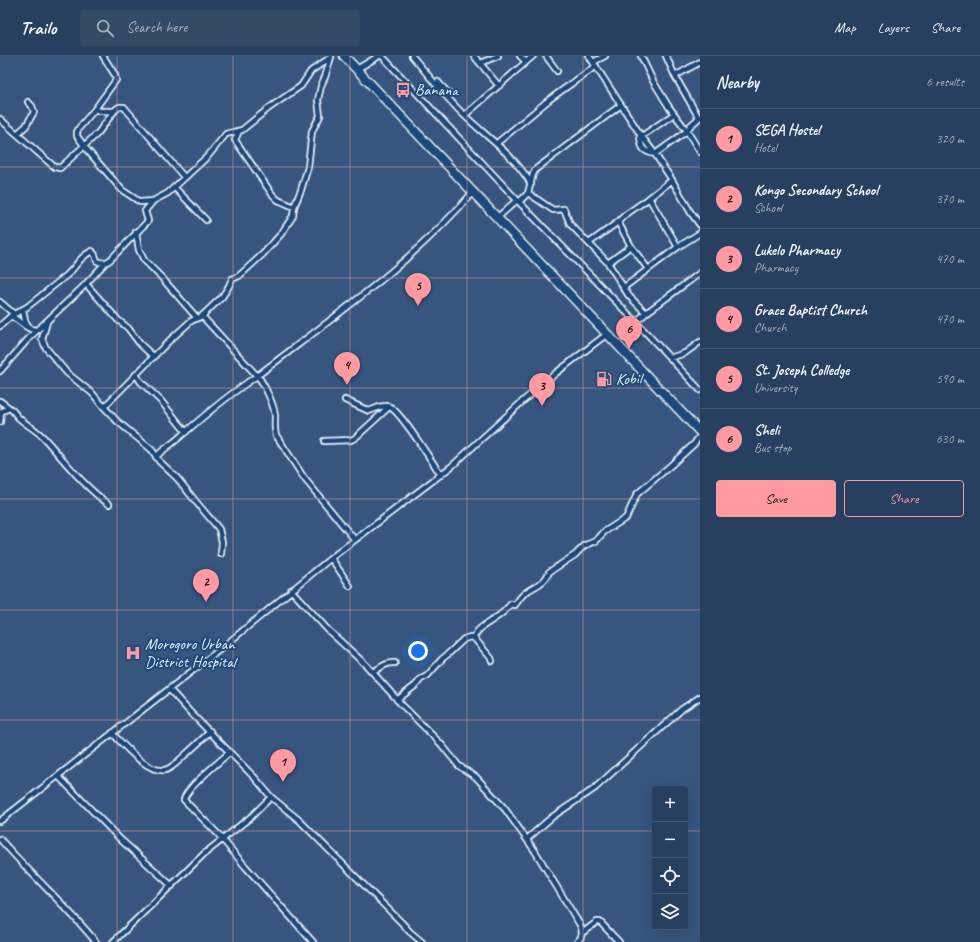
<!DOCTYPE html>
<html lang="en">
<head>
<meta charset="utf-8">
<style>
  :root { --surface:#28405f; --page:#344b68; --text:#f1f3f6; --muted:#a5afbd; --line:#445974; --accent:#ff9aa2 }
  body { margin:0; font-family:Caveat,sans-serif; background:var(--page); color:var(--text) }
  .controls { position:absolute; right:12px; bottom:12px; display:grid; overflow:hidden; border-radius:4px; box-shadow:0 4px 16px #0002 }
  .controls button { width:36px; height:36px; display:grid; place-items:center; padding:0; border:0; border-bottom:1px solid var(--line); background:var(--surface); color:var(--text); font:20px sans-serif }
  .you { position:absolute; left:418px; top:595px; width:14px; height:14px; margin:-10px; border:3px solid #fff; border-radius:50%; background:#1a73e8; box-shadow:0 0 0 6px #1a73e833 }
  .badge { display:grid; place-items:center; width:26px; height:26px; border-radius:50%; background:var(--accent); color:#111; font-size:13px; font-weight:700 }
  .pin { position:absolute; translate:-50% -33px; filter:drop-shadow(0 1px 2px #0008) }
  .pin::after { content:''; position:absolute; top:21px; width:14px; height:12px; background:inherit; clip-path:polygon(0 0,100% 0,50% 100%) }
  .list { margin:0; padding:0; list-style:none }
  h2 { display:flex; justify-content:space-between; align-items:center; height:52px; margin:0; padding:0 16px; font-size:17px }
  h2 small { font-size:13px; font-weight:400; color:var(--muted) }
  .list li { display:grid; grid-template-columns:26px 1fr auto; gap:12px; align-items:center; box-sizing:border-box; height:60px; padding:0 16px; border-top:1px solid var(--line) }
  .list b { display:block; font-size:15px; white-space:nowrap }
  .list p { margin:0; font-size:13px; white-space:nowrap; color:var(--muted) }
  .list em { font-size:13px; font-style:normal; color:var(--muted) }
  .actions { display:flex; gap:8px; padding:12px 16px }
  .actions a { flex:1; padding:9px 0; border:1px solid var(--accent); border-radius:4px; text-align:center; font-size:14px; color:var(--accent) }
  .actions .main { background:var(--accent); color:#111 }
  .icon { flex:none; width:22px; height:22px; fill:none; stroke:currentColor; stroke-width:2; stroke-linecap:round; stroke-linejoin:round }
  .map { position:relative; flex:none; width:700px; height:886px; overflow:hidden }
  header { display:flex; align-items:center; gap:24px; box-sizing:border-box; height:56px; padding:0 20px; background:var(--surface); border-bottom:1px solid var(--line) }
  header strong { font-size:19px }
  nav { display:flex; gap:22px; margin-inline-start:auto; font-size:14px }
  .search { width:280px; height:36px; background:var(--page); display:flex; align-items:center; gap:10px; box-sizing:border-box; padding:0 14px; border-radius:4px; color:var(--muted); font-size:15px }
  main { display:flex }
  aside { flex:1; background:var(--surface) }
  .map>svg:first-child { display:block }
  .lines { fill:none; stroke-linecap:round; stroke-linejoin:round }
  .street-casing { stroke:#e8f1f8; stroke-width:8 }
  .highway-casing { stroke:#e8f1f8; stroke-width:11 }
  .street { stroke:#1f4a7a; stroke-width:4.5 }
  .highway { stroke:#1f4a7a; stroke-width:8 }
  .grid { fill:none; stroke:#e0979a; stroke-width:1; stroke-opacity:0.55 }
  .labels { text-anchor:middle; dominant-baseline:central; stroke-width:4; stroke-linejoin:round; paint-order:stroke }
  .poi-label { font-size:16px; fill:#e8f1f8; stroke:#1f4a7a; text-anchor:start }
</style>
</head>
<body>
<header>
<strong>Trailo</strong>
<div class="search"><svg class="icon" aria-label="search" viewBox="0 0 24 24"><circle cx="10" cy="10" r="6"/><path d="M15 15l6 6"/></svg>Search here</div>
<nav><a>Map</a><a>Layers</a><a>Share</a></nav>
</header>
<main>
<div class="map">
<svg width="700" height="886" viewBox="0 0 700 886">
  <rect width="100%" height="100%" fill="#36567f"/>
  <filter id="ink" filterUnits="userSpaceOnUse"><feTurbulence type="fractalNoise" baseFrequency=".025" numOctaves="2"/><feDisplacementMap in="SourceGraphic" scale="8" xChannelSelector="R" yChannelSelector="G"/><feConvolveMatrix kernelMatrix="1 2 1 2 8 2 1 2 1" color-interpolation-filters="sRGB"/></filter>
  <g filter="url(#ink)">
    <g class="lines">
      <defs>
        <path id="street" d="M103,0L115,19L116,24L95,53L79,72L77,76V80L88,95L122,134L140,146L153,145
          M382,0L517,144L636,266L700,334
          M412,0C429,20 446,42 465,60C488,82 515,100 531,128
          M474,0L499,30
          M520,0L526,6
          M546,0L557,15
          M589,0L640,78C640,91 643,96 655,98L672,124L691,157L700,169
          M641,0L653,25L669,51L687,75L700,96
          M666,0L675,20L699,62
          M593,6L605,0
          M480,7L498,0
          M357,13L379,0
          M675,20L700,6
          M438,26L449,38
          M95,53L100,55H114
          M465,59L533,0
          M0,63L51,108L55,111L60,112L98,77L115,54L119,51H124L184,121
          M239,75L235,84L272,138L278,144L294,151
          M17,78L26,70L34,56L32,50L28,46
          M640,78L655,98L687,75L690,70L700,61
          M642,80L674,58
          M497,87L550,43L596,10
          M174,131L206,164
          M528,137L553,154L564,153L570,168L608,207L629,240L646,257
          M649,142L678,191
          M520,145L528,137L533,118L536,113L621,49
          M497,162L517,144
          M618,166L631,190L648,213
          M136,176L139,194L144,204L162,222L197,262
          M589,187L618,166L625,159L648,143L672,124
          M608,207L631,190
          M86,228L118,264L128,272L140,288L154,301
          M623,232L678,191L700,177
          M0,246L14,258
          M23,253L25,265L30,272
          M11,260C21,265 26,274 37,274
          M202,260L260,323C266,332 274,349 275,360C275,366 274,373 276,379L304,422L355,484
          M47,266L42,283L46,292L67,317L92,337L104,351L169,285L191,265L202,260L222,241L229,230L232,223L239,220L263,198L281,178L293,160L294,151L301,134L308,111L312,75L320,60L318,44L321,30L325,21L331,1
          M636,266L646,257L700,217
          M0,270L11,260L27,251L67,219C77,210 79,201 92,195L95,199L97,205C103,208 107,207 111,203L148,165L145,155L153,145L168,137L208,100L226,78L242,74L269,52L301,30L311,15L331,1
          M670,302L685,297L700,286
          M0,315L30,281L83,231L106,206
          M136,318L140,325L161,345L186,376
          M345,344L369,355C375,353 383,348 390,351C401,356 432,406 441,419
          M0,345C4,348 8,351 12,354C15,357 17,361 20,363C28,370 37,374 44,382C63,403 86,433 109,448
          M104,351L117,365L152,394L159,405L177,422L197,447L219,473L222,486L221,498
          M0,366L1,356L9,352
          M324,385L351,384L355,382L389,351
          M156,401C164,392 174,387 182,379C206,358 231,337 257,320C332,262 411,208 473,136
          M331,502L350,530
          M291,534L328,574L366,609L402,649L441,688L459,710L476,721L505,753L535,795L580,869C583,876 583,881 577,886
          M474,582C477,570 494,565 502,557C505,555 508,551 511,548L515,549C518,545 521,540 525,537C534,530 546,527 549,516L575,499L584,490L596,485L604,476L626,462L637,438L670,410L694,388L699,381
          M373,616C380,612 386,606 395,607
          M169,633L189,655L256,723L271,741L299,764L401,866L410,876L422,886
          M397,644L416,629L421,623L427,620L442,603L447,599L464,583L470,581L474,582L491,602L492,605
          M112,677C124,689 147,717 165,714C173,712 179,704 185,699C194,691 202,684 210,675
          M229,697C220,705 185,733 184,744L218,778L245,810L313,886
          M58,720L121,784L172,830
          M0,765L223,591L331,502L452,410L523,345L556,317L607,278
          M0,783C31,819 66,849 96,886
          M527,783L552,761L594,733L682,653L700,641
          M582,877L597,866H600L619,886
          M113,886L204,798L252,760L271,741"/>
        <path id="highway" d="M344,0L700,376"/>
      </defs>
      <!-- street casing -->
      <use href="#street" class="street-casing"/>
      <!-- highway casing -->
      <use href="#highway" class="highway-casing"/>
      <!-- street -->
      <use href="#street" class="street"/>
      <!-- highway -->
      <use href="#highway" class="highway"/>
    </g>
  </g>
  <!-- grid -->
  <path class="grid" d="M117,0V886M233,0V886M350,0V886M467,0V886M583,0V886M0,111H700M0,222H700M0,332H700M0,443H700M0,554H700M0,664H700M0,775H655M685,775H700"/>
  <!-- icons -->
  <defs>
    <symbol id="bus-bare" viewBox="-9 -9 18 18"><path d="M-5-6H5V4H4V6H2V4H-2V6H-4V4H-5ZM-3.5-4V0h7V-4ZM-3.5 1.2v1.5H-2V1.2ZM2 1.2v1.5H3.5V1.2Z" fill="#ff9aa2" stroke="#1f4a7a" stroke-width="2.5" paint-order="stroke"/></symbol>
    <symbol id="fuel-bare" viewBox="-9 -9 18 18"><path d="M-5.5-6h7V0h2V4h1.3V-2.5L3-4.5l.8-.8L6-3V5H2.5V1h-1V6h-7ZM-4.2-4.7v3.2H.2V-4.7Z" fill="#ff9aa2" stroke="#1f4a7a" stroke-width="2.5" paint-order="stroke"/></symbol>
    <symbol id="hospital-bare" viewBox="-9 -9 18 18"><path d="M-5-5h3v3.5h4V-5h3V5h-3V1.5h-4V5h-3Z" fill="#ff9aa2" stroke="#1f4a7a" stroke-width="2.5" paint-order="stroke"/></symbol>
  </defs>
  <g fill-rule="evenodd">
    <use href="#bus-bare" x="392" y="23" width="22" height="22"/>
    <use href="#fuel-bare" x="593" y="312" width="22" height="22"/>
    <use href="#hospital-bare" x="122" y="586" width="22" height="22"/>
  </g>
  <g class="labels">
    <!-- poi labels -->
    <g class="poi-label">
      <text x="415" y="34">Banana</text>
      <text x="616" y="323">Kobil</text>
      <text x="145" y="588">Morogoro Urban<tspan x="145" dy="18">District Hospital</tspan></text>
    </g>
  </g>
</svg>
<div class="controls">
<button>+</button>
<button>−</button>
<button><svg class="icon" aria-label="locate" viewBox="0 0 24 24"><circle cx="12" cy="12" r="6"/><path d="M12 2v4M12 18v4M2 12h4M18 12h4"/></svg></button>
<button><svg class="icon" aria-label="layers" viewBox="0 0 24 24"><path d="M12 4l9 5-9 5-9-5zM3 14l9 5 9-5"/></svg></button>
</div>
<div class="you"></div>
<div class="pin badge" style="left:283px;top:726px">1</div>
<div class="pin badge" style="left:206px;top:546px">2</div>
<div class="pin badge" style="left:542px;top:350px">3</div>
<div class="pin badge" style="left:347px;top:329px">4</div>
<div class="pin badge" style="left:418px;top:250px">5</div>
<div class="pin badge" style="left:629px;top:293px">6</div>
</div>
<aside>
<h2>Nearby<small>6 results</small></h2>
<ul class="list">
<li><span class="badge">1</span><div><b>SEGA Hostel</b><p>Hotel</p></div><em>320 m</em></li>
<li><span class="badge">2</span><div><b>Kongo Secondary School</b><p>School</p></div><em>370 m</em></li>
<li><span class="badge">3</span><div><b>Lukelo Pharmacy</b><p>Pharmacy</p></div><em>470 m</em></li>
<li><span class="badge">4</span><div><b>Grace Baptist Church</b><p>Church</p></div><em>470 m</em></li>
<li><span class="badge">5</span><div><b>St. Joseph Colledge</b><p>University</p></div><em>590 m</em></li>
<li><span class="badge">6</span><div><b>Sheli</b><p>Bus stop</p></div><em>630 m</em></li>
</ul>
<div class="actions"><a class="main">Save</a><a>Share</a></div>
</aside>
</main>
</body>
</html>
